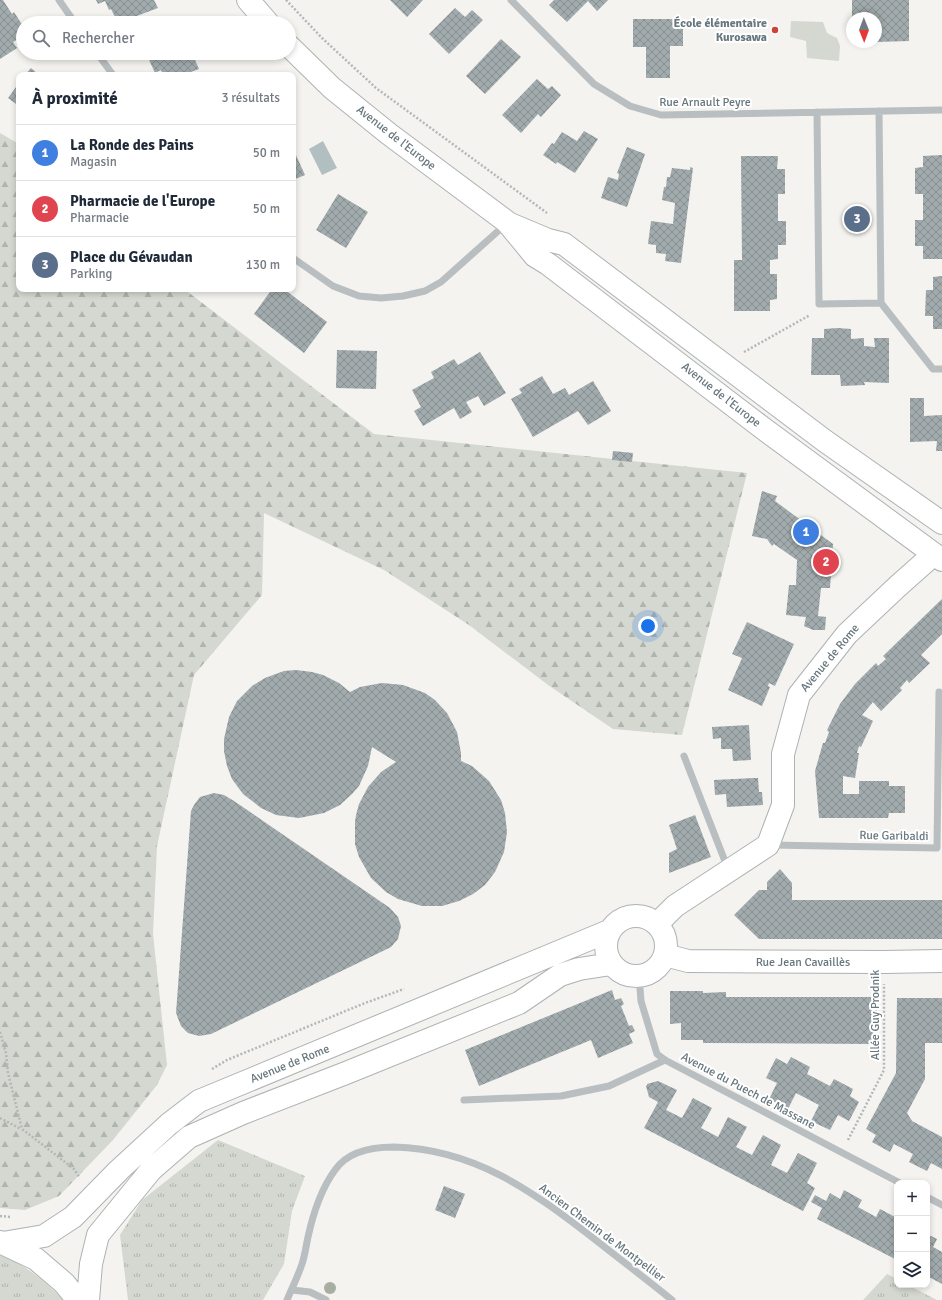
<!DOCTYPE html>
<html lang="fr">
<head>
<meta charset="utf-8">
<style>
  :root { --surface:#fff; --page:#f2f2f3; --text:#1f2937; --muted:#747a83; --line:#e0e1e3; --accent:#ea580c }
  body { margin:0; font-family:Signika,sans-serif; background:var(--page); color:var(--text) }
  .controls { position:absolute; right:12px; bottom:12px; display:grid; overflow:hidden; border-radius:8px; box-shadow:0 2px 6px #0003 }
  .controls button { width:36px; height:36px; display:grid; place-items:center; padding:0; border:0; border-bottom:1px solid var(--line); background:var(--surface); color:var(--text); font:20px sans-serif }
  .compass { position:absolute; left:846px; top:12px; width:36px; height:36px; border-radius:50%; background:var(--surface); box-shadow:0 2px 6px #0003; rotate:179deg }
  .you { position:absolute; left:648px; top:626px; width:14px; height:14px; margin:-10px; border:3px solid #fff; border-radius:50%; background:#1a73e8; box-shadow:0 0 0 6px #1a73e833 }
  .badge { display:grid; place-items:center; width:26px; height:26px; border-radius:50%; background:var(--accent); color:#fff; font-size:13px; font-weight:700 }
  .pin { position:absolute; translate:-50% -50%; border:2px solid #fff; box-shadow:0 1px 4px #0006 }
  .list { margin:0; padding:0; list-style:none }
  h2 { display:flex; justify-content:space-between; align-items:center; height:52px; margin:0; padding:0 16px; font-size:17px }
  h2 small { font-size:13px; font-weight:400; color:var(--muted) }
  .list li { display:grid; grid-template-columns:26px 1fr auto; gap:12px; align-items:center; box-sizing:border-box; height:56px; padding:0 16px; border-top:1px solid var(--line) }
  .list b { display:block; font-size:15px; white-space:nowrap }
  .list p { margin:0; font-size:13px; white-space:nowrap; color:var(--muted) }
  .list em { font-size:13px; font-style:normal; color:var(--muted) }
  .icon { flex:none; width:22px; height:22px; fill:none; stroke:currentColor; stroke-width:2; stroke-linecap:round; stroke-linejoin:round }
  .map { position:relative; flex:none; width:942px; height:1300px; overflow:hidden }
  .search { position:absolute; background:var(--surface); box-shadow:0 2px 6px #0003; left:16px; top:16px; width:280px; height:44px; display:flex; align-items:center; gap:10px; box-sizing:border-box; padding:0 14px; border-radius:22px; color:var(--muted); font-size:15px }
  .panel { position:absolute; background:var(--surface); box-shadow:0 2px 6px #0003; left:16px; top:72px; width:280px; height:220px; border-radius:8px }
  .map>svg:first-child { display:block }
  .grass { fill:url(#grass-tufts) }
  .forest { fill:url(#forest-firs) }
  .green { fill:#d4d8d0 }
  .water { fill:#b2bfc0 }
  .building { fill:url(#building-cross-hatch) }
  .lines { fill:none; stroke-linecap:round; stroke-linejoin:round }
  .major-casing { stroke:#adb2b4; stroke-width:24 }
  .path { stroke:#b3b7b8; stroke-width:2.5; stroke-dasharray:2 2; stroke-linecap:butt }
  .minor { stroke:#b9bec0; stroke-width:7 }
  .major { stroke:#fff; stroke-width:22 }
  .tree { fill:#a9aea3 }
  .poi-dot { fill:#ca4339; stroke:#fff; stroke-width:1.5 }
  .labels { text-anchor:middle; dominant-baseline:central; stroke-width:4; stroke-linejoin:round; paint-order:stroke }
  .poi-label { font-size:12px; font-weight:bold; fill:#67777d; stroke:#fff; text-anchor:end }
  .street-label { font-size:12px; fill:#67777d; stroke:#fff }
</style>
</head>
<body>
<div class="map">
<svg width="942" height="1300" viewBox="0 0 942 1300">
  <defs>
    <pattern id="grass-tufts" width="24" height="20" patternUnits="userSpaceOnUse"><rect width="24" height="20" fill="#d4d8d0"/><path d="M3 7l-1-3M5 7V3M7 7l1-3M15 17l-1-3M17 17v-4M19 17l1-3" fill="none" stroke="#b0b4ae"/></pattern>
    <pattern id="forest-firs" width="22" height="20" patternUnits="userSpaceOnUse"><rect width="22" height="20" fill="#d4d8d0"/><path d="M5 1l3.5 6h-7zM16 11l3.5 6h-7z" fill="#b0b4ae"/></pattern>
    <pattern id="building-cross-hatch" width="8" height="8" patternUnits="userSpaceOnUse"><rect width="8" height="8" fill="#a1aaac"/><path d="M0 0l8 8M0 8l8-8" fill="none" stroke="#878f91"/></pattern>
  </defs>
  <rect width="100%" height="100%" fill="#f4f3f0"/>
  <!-- grass -->
  <path class="grass" d="M218,1140L305,1176L292,1211L284,1264L263,1300H128L120,1235L142,1200Z
    M0,1255C25,1264 45,1281 63,1300H0Z
    M887,1274L897,1279V1285H908L937,1300H863Z"/>
  <!-- forest -->
  <path class="forest" d="M0,133L19,144V289H184L374,434L747,473L682,735L613,729L548,685L469,625L384,570L264,513L262,595L194,675L157,846L153,934L167,1065L157,1085L113,1140L59,1196L25,1210L0,1208Z"/>
  <!-- green -->
  <path class="green" d="M791,21L823,22L827,33L837,38L840,46L839,61L807,58L806,41L790,37Z"/>
  <!-- water -->
  <path class="water" d="M323,141L337,168L322,175L309,149Z"/>
  <!-- building -->
  <path class="building" d="M0,0H3L12,14L14,12L23,26V36L13,42L17,48L0,59Z
    M96,0H154L158,8L126,20L127,23H111L117,21L111,9L109,10L105,1L98,4Z
    M390,0H423L407,17Z
    M554,0H608L597,11L588,1L567,22L549,5Z
    M852,0H909V41L876,42V18H852Z
    M455,8L465,17L472,10L483,20L449,54L429,34Z
    M633,19H683V46H670V78H646V47H633Z
    M501,39L521,57L485,94L466,76Z
    M146,53H192L199,69L182,75H163L161,70L155,73Z
    M31,68L39,75H25Z
    M537,79L548,89L552,86L561,95L541,117L538,114L521,133L502,115Z
    M19,83V106L8,98Z
    M584,131L598,139L575,173L557,162L556,164L543,155L552,143L554,144L562,132L577,141Z
    M627,147L645,154L627,207L601,198L608,177L618,180L619,174L617,173Z
    M295,153L305,175L293,180V154Z
    M942,155V259H923V246H915V220H923V194H915V168L923,167V156Z
    M741,156H778L777,169H785V194H778V221H786V245H778V259L770,260V274H777V299L770,300V311H734V260H742Z
    M690,167L693,168L681,263L665,261L666,254L656,253V245L648,244L651,221L673,224L675,203L662,200L664,187H666L667,177H670L672,168L690,170Z
    M338,194L368,212L346,248L316,230Z
    M942,276V329H933V316H925L926,290H933V277Z
    M272,289H284L327,322L304,353L254,314Z
    M838,328L851,329V339L864,338V346L875,347L874,338H889V383L864,382L865,385L841,386L840,375H811L812,338H824V329Z
    M337,350L377,351L376,389L336,388Z
    M480,352L506,393L484,406L478,396L466,402L472,412L460,419L454,408L423,426L414,411L421,407L412,390L434,378L431,372L454,359L458,365Z
    M542,376L553,394L565,388L569,395L593,381L611,411L588,425L578,411L533,437L511,399L522,393L519,389Z
    M910,398H924V416L942,415V451H936L937,441L910,442Z
    M613,451L633,453L632,462L612,460Z
    M762,491L777,496L775,501L833,544L830,588H821L818,616L826,617L825,630H813L804,626L806,617L786,615L789,585H796L797,560L774,544L772,546L767,539L752,536Z
    M942,599V634L921,655L930,663L909,683L907,680L900,688L902,690L881,711L873,702L862,715L873,721L861,747L859,746L857,753H859L855,778L843,776V794H859V781H889V786H905V813H889L888,818H819L815,771L823,743H825L829,732L827,730L840,704L855,684L876,663L878,666L886,659L883,656Z
    M747,622L794,644L775,686L769,683L768,686L770,687L762,706L728,690L742,658L732,654Z
    M296,670L312,672L323,675L339,683L350,692L360,687L382,683L403,685L425,693L435,700L447,713L457,732L461,753V761L472,766L489,781L501,800L505,813L507,832L504,852L495,872L485,885L473,894L459,901L442,906H422L398,899L386,892L371,878L359,857L355,844V822L356,815L359,804L368,787L381,772L396,762L372,747L368,766L359,786L352,794L340,805L324,813L299,818L276,815L261,808L243,794L232,779L227,766L224,751V739L229,717L237,701L252,686L265,678L273,675L284,671Z
    M749,725L751,760L733,761L732,749H721V738L713,739L712,727Z
    M754,778H758L759,792H762L763,805L727,807L726,794L715,795L714,780Z
    M214,793L224,795L234,801L390,908L398,917L401,926L398,939L391,947L385,950L211,1034L199,1036L188,1033L181,1026L176,1013L191,811L194,805L200,797Z
    M695,815L711,857L669,873V853L677,849L669,825Z
    M780,869L792,883V900H942V939H759L734,915L759,890H767V882Z
    M612,990L615,1000L621,998L624,1004L621,1006L629,1026L632,1025L635,1031L629,1034L633,1043L598,1058L591,1040L479,1086L465,1050Z
    M670,991H703V993L726,992V997H877V1044L703,1043V1040H681V1023L670,1024Z
    M897,998H942V1043H925V1079L907,1113L912,1121L942,1137V1169L931,1163L927,1171L909,1162L913,1154L894,1144L890,1152L872,1142L876,1135L866,1129L896,1073Z
    M791,1057L810,1067L807,1074L830,1086L834,1079L853,1089L850,1096L859,1102L849,1121L838,1115L830,1130L811,1121L819,1105L796,1093L788,1109L769,1099L777,1083L766,1078L776,1058L787,1064Z
    M658,1081L677,1090L666,1110L682,1118L693,1098L712,1108L701,1128L718,1137L728,1117L747,1127L736,1147L752,1155L763,1135L781,1145L771,1165L787,1173L798,1153L817,1163L807,1183L815,1188L803,1211L644,1128L658,1102L649,1097L646,1086L647,1085V1084Z
    M444,1186L465,1194L455,1218L435,1210Z
    M844,1190L862,1200L858,1207L876,1217L880,1209L897,1218L896,1227L897,1228V1260L817,1219L822,1208L811,1202L815,1195L826,1201L830,1193L840,1199Z
    M927,1234L937,1239L933,1247L942,1252V1284L927,1276Z"/>
  <g class="lines">
    <defs>
      <path id="major" d="M248,0L268,23
        M289,46L332,88L389,134L507,222L535,256L548,264L764,429L942,560
        M510,224L548,240L564,244L825,441L942,523
        M606 946a30 30 0 1 1 60 0a30 30 0 1 1-60 0Z
        M657,924L675,906L768,845L783,805V754L799,695L847,634L898,586L934,554
        M665,955L688,961L884,962L942,961
        M0,1242L36,1259L64,1283L78,1300
        M3,1243L44,1236L73,1217L119,1170L169,1124L199,1101L609,931
        M88,1300L91,1264L98,1235L151,1170L189,1137L243,1113L346,1073L519,1003L560,975L579,969L611,964"/>
    </defs>
    <!-- major casing -->
    <use href="#major" class="major-casing"/>
    <!-- path -->
    <path class="path" d="M286,0L322,38L376,88L547,213
      M744,352L810,315
      M0,1032L6,1053L8,1073L22,1129L74,1169L80,1178
      M212,1069L227,1060L365,1003L404,989
      M0,1118L21,1129
      M848,1140L884,1070V984
      M0,1216L11,1217"/>
    <!-- minor -->
    <path class="minor" d="M59,0L75,23
      M511,0L594,84L630,106L661,115L942,110
      M97,53L113,75
      M817,112L819,304L881,303L879,111
      M293,258L333,286L359,296L381,298L403,296L425,291L441,282L506,224
      M881,303L933,369H942
      M684,756L728,869
      M771,845L937,848L939,692
      M639,976L641,1001L657,1054L665,1060L900,1183
      M464,1100L561,1096L609,1086L665,1060
      M927,1197L942,1205
      M292,1290L310,1292L326,1300
      M287,1300C292,1288 298,1276 302,1264C305,1255 306,1246 308,1237C313,1214 321,1189 335,1170C348,1151 372,1147 394,1147C475,1149 532,1191 593,1238C620,1259 646,1279 672,1300"/>
    <!-- major -->
    <use href="#major" class="major"/>
  </g>
  <!-- trees -->
  <circle class="tree" cx="330" cy="1288" r="6"/>
  <!-- markers -->
  <circle class="poi-dot" cx="775" cy="30" r="4"/>
  <g class="labels">
    <!-- poi labels -->
    <g class="poi-label">
      <text x="767" y="23">École élémentaire<tspan x="767" dy="14">Kurosawa</tspan></text>
    </g>
    <!-- street labels -->
    <g class="street-label">
      <text x="705" y="102">Rue Arnault Peyre</text>
      <text transform="translate(396 138) rotate(38)">Avenue de l'Europe</text>
      <text transform="translate(721 395) rotate(38)">Avenue de l'Europe</text>
      <text transform="translate(830 658) rotate(-50)">Avenue de Rome</text>
      <text transform="translate(894 836) rotate(1)">Rue Garibaldi</text>
      <text x="803" y="962">Rue Jean Cavaillès</text>
      <text transform="translate(875 1015) rotate(-90)">Allée Guy Prodnik</text>
      <text transform="translate(290 1064) rotate(-22)">Avenue de Rome</text>
      <text transform="translate(748 1091) rotate(28)">Avenue du Puech de Massane</text>
      <text transform="translate(602 1233) rotate(37)">Ancien Chemin de Montpellier</text>
    </g>
  </g>
</svg>
<div class="controls">
<button>+</button>
<button>−</button>
<button><svg class="icon" aria-label="layers" viewBox="0 0 24 24"><path d="M12 4l9 5-9 5-9-5zM3 14l9 5 9-5"/></svg></button>
</div>
<svg class="compass" viewBox="-18 -18 36 36"><path d="M0-13l5 13h-10z" fill="#e53935"/><path d="M0 13l5-13h-10z" fill="#747a83"/></svg>
<div class="you"></div>
<div class="pin badge" style="left:806px;top:532px;background:#3f7fe0">1</div>
<div class="pin badge" style="left:826px;top:562px;background:#e0444e">2</div>
<div class="pin badge" style="left:857px;top:219px;background:#5c6f8a">3</div>
<div class="search"><svg class="icon" aria-label="search" viewBox="0 0 24 24"><circle cx="10" cy="10" r="6"/><path d="M15 15l6 6"/></svg>Rechercher</div>
<section class="panel">
<h2>À proximité<small>3 résultats</small></h2>
<ul class="list">
<li><span class="badge" style="background:#3f7fe0">1</span><div><b>La Ronde des Pains</b><p>Magasin</p></div><em>50 m</em></li>
<li><span class="badge" style="background:#e0444e">2</span><div><b>Pharmacie de l'Europe</b><p>Pharmacie</p></div><em>50 m</em></li>
<li><span class="badge" style="background:#5c6f8a">3</span><div><b>Place du Gévaudan</b><p>Parking</p></div><em>130 m</em></li>
</ul>
</section>
</div>
</body>
</html>
